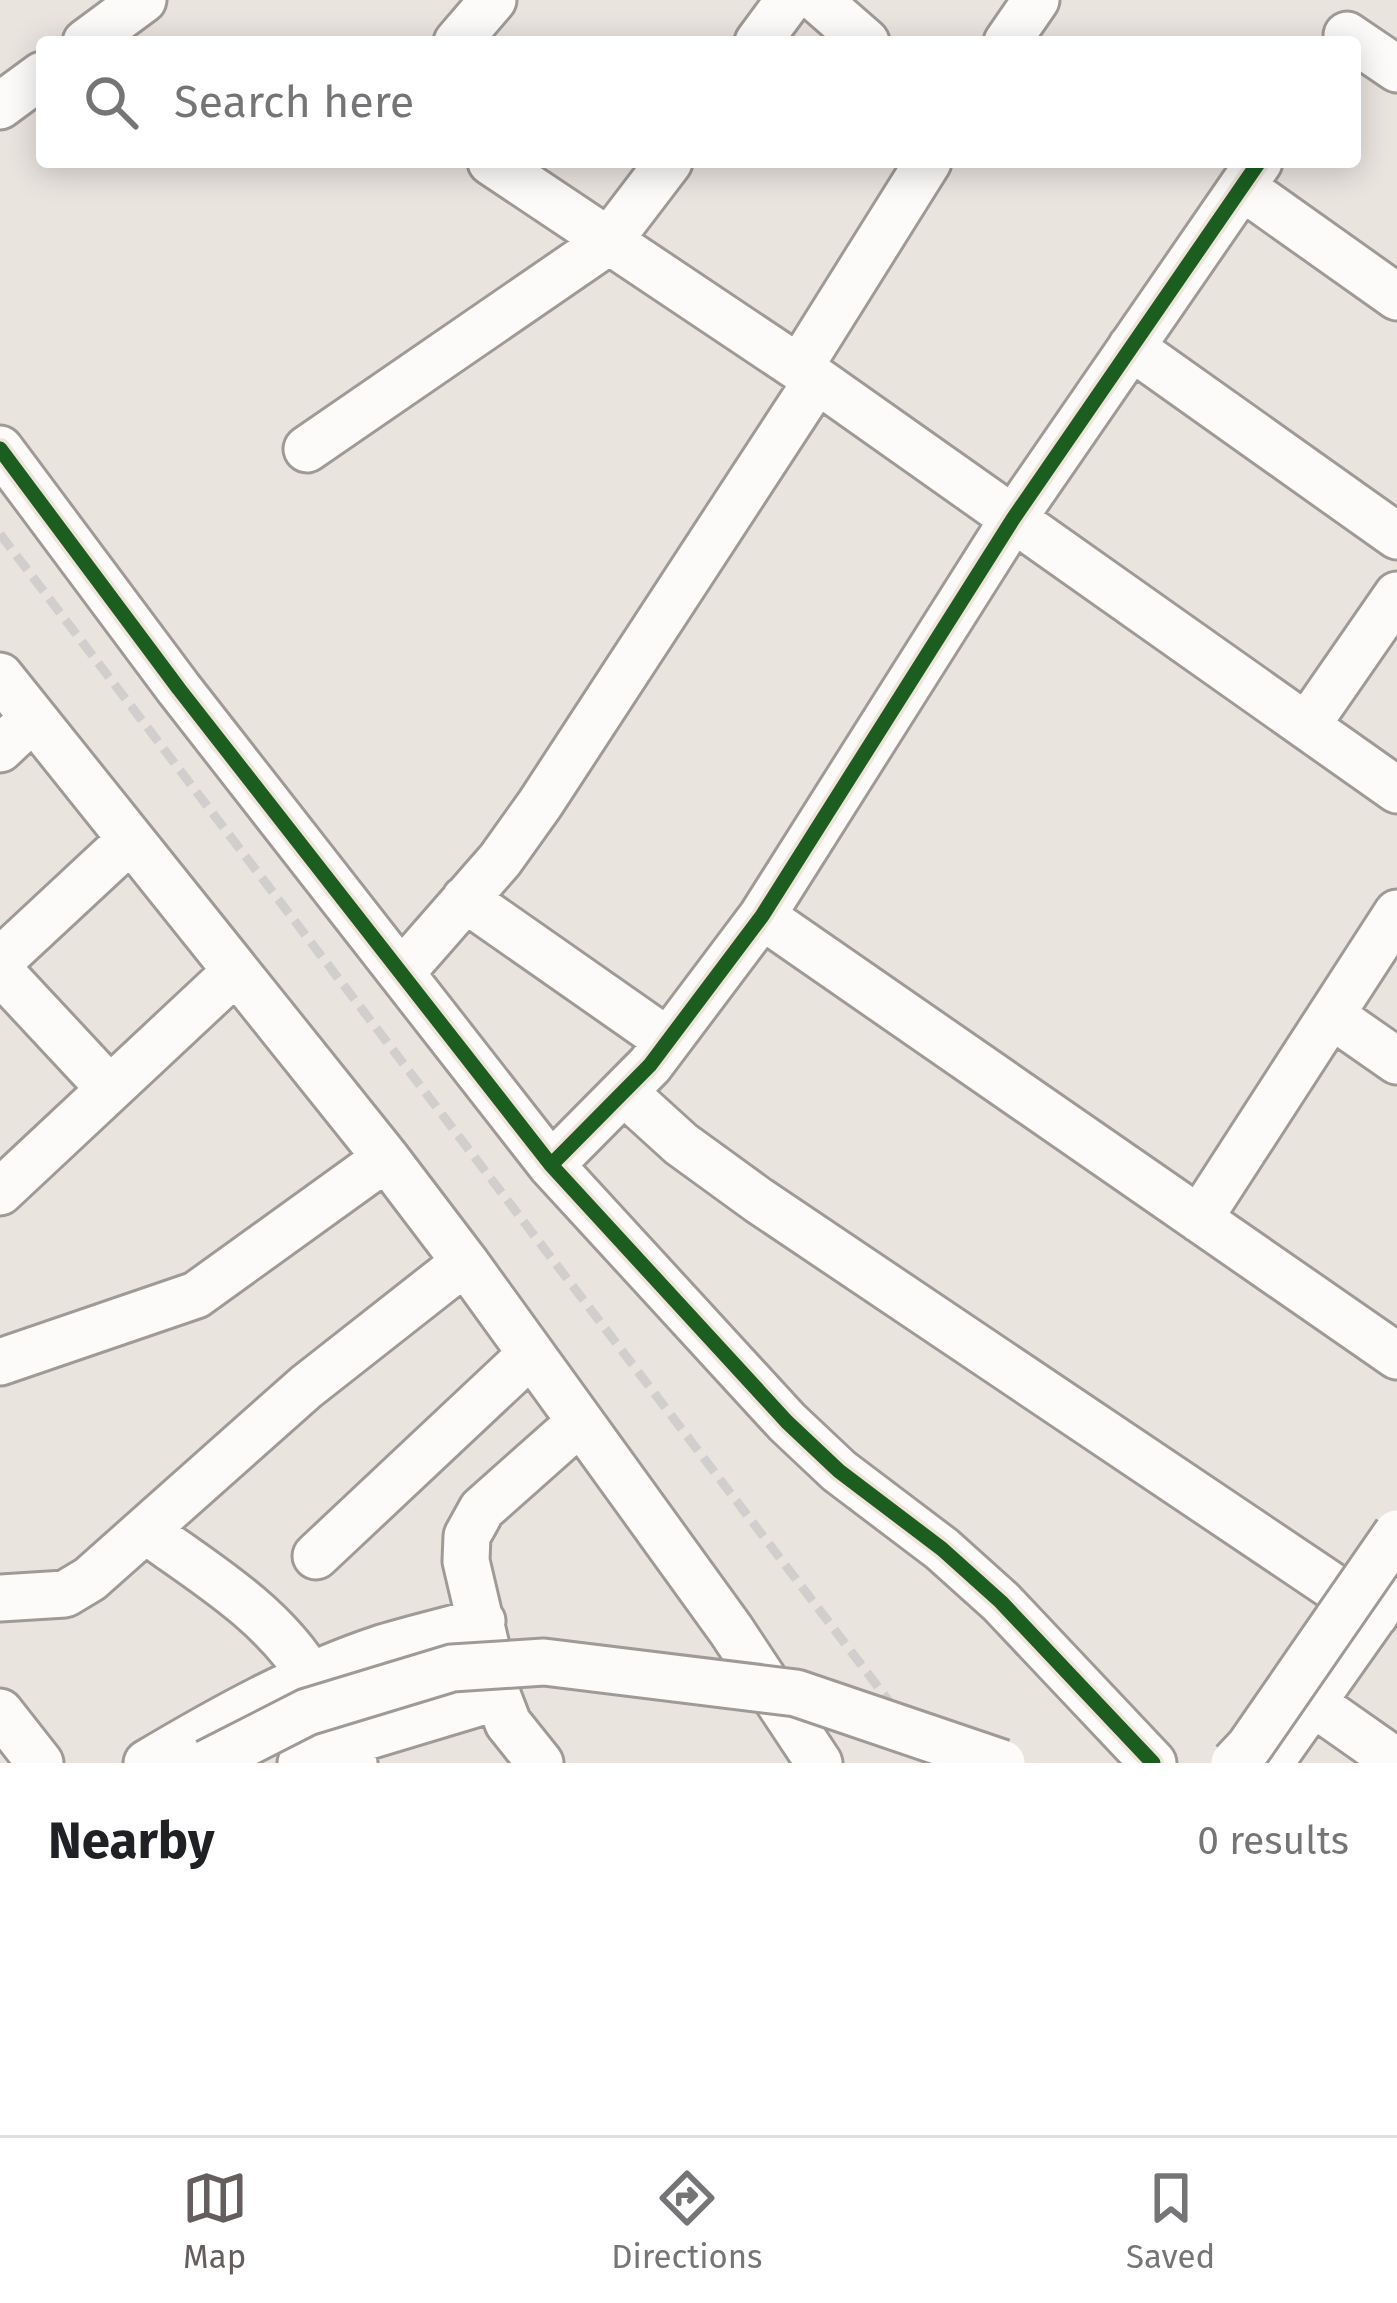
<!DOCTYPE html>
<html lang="en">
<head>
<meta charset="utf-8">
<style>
  :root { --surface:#fff; --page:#f6f6f6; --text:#202124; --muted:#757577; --line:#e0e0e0; --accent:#645f5c }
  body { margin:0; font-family:"Fira Sans",sans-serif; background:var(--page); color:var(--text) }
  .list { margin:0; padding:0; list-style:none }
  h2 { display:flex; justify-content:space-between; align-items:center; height:156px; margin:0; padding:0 48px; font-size:51px }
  h2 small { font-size:39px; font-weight:400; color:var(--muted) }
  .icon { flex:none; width:66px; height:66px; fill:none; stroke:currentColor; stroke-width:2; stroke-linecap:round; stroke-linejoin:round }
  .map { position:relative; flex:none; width:1397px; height:1763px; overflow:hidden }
  .search { position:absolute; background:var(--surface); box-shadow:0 6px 30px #0003; left:36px; right:36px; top:36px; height:132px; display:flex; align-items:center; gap:30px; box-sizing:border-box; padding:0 42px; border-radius:12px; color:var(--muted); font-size:45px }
  .sheet { height:372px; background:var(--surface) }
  nav { display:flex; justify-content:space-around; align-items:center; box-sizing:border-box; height:168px; border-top:3px solid var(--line); background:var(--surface); font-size:33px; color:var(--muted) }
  nav a { display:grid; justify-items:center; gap:6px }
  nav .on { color:var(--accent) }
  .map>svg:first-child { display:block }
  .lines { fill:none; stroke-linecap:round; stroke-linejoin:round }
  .minor-casing { stroke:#9f9a96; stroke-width:51 }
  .minor { stroke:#fcfbfa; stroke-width:45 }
  .rail { stroke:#d0cfce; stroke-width:9; stroke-dasharray:18 9; stroke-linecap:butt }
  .minor-bridge-casing { stroke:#9f9a96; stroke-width:51; stroke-linecap:butt }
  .minor-bridge { stroke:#fcfbfa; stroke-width:45 }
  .cycleway-casing { stroke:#efe3da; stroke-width:22 }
  .cycleway { stroke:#1b5e20; stroke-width:15 }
</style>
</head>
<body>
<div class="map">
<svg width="1397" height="1763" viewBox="0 0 1397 1763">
  <rect width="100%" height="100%" fill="#eae4df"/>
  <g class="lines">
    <defs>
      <path id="minor" d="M818,0L866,42
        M1347,35L1397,69
        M86,42L143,0
        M457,42L493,0
        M758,42L789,0
        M1007,42L1036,0
        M0,106L42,75
        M491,162L817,380L1397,790
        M1242,187L1397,297
        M1131,347L1397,536
        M799,368L928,162
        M0,449L179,689L551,1165L787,1422L839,1471L942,1549L1001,1602L1153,1763
        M307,449L608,242L669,162
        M0,676L386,1158L465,1262L731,1630L819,1763
        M1307,725L1397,595
        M0,749L33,718
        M465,899L668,1041
        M762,916L1397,1356
        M0,961L130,840
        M0,971L110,1089
        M402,972L500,860L540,804L817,380
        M1331,1015L1397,1061
        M626,1094L681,1144L758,1200L1375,1615
        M551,1165L650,1065L762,916L1013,519L1259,162
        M0,1192L234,973
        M1199,1219L1397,913
        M0,1362L196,1295L386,1158
        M146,1531C204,1572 276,1616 312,1679C328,1707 337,1736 354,1763
        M316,1556L531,1354
        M0,1598L65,1594L90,1579L306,1387L465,1262
        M1313,1703L1397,1762
        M0,1712L40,1763
        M147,1763C221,1719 300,1675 382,1648C415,1638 449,1630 482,1621
        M301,1763L342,1744L498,1697
        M540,1763L508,1723L498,1697L466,1561L467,1536L482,1509L580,1422
        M1270,1763L1397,1583"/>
    </defs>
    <!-- minor casing -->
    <use href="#minor" class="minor-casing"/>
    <!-- minor -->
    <use href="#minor" class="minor"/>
    <!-- rail -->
    <path class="rail" d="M0,534L936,1763"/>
    <defs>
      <path id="minor-bridge" d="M207,1763L307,1712L452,1668L544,1662L796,1693L1002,1763
        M1234,1763L1249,1747L1397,1533"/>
    </defs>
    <!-- minor-bridge casing -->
    <use href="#minor-bridge" class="minor-bridge-casing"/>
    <!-- minor-bridge -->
    <use href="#minor-bridge" class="minor-bridge"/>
    <defs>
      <path id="cycleway" d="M0,449L179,689L551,1165L787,1422L839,1471L942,1549L1001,1602L1153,1763
        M551,1165L650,1065L762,916L1013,519L1259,162"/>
    </defs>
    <!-- cycleway casing -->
    <use href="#cycleway" class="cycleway-casing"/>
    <!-- cycleway -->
    <use href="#cycleway" class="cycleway"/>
  </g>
</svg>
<div class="search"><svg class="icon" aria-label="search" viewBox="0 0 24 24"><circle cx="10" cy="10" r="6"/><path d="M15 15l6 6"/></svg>Search here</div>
</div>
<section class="sheet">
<h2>Nearby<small>0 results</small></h2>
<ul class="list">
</ul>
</section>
<nav>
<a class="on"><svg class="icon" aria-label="map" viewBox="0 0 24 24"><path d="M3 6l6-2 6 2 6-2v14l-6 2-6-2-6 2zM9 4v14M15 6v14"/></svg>Map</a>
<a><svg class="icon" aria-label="directions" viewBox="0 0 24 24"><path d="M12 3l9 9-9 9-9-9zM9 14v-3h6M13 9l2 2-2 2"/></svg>Directions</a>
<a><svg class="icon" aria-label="saved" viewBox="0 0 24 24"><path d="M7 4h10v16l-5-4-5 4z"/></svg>Saved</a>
</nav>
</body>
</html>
